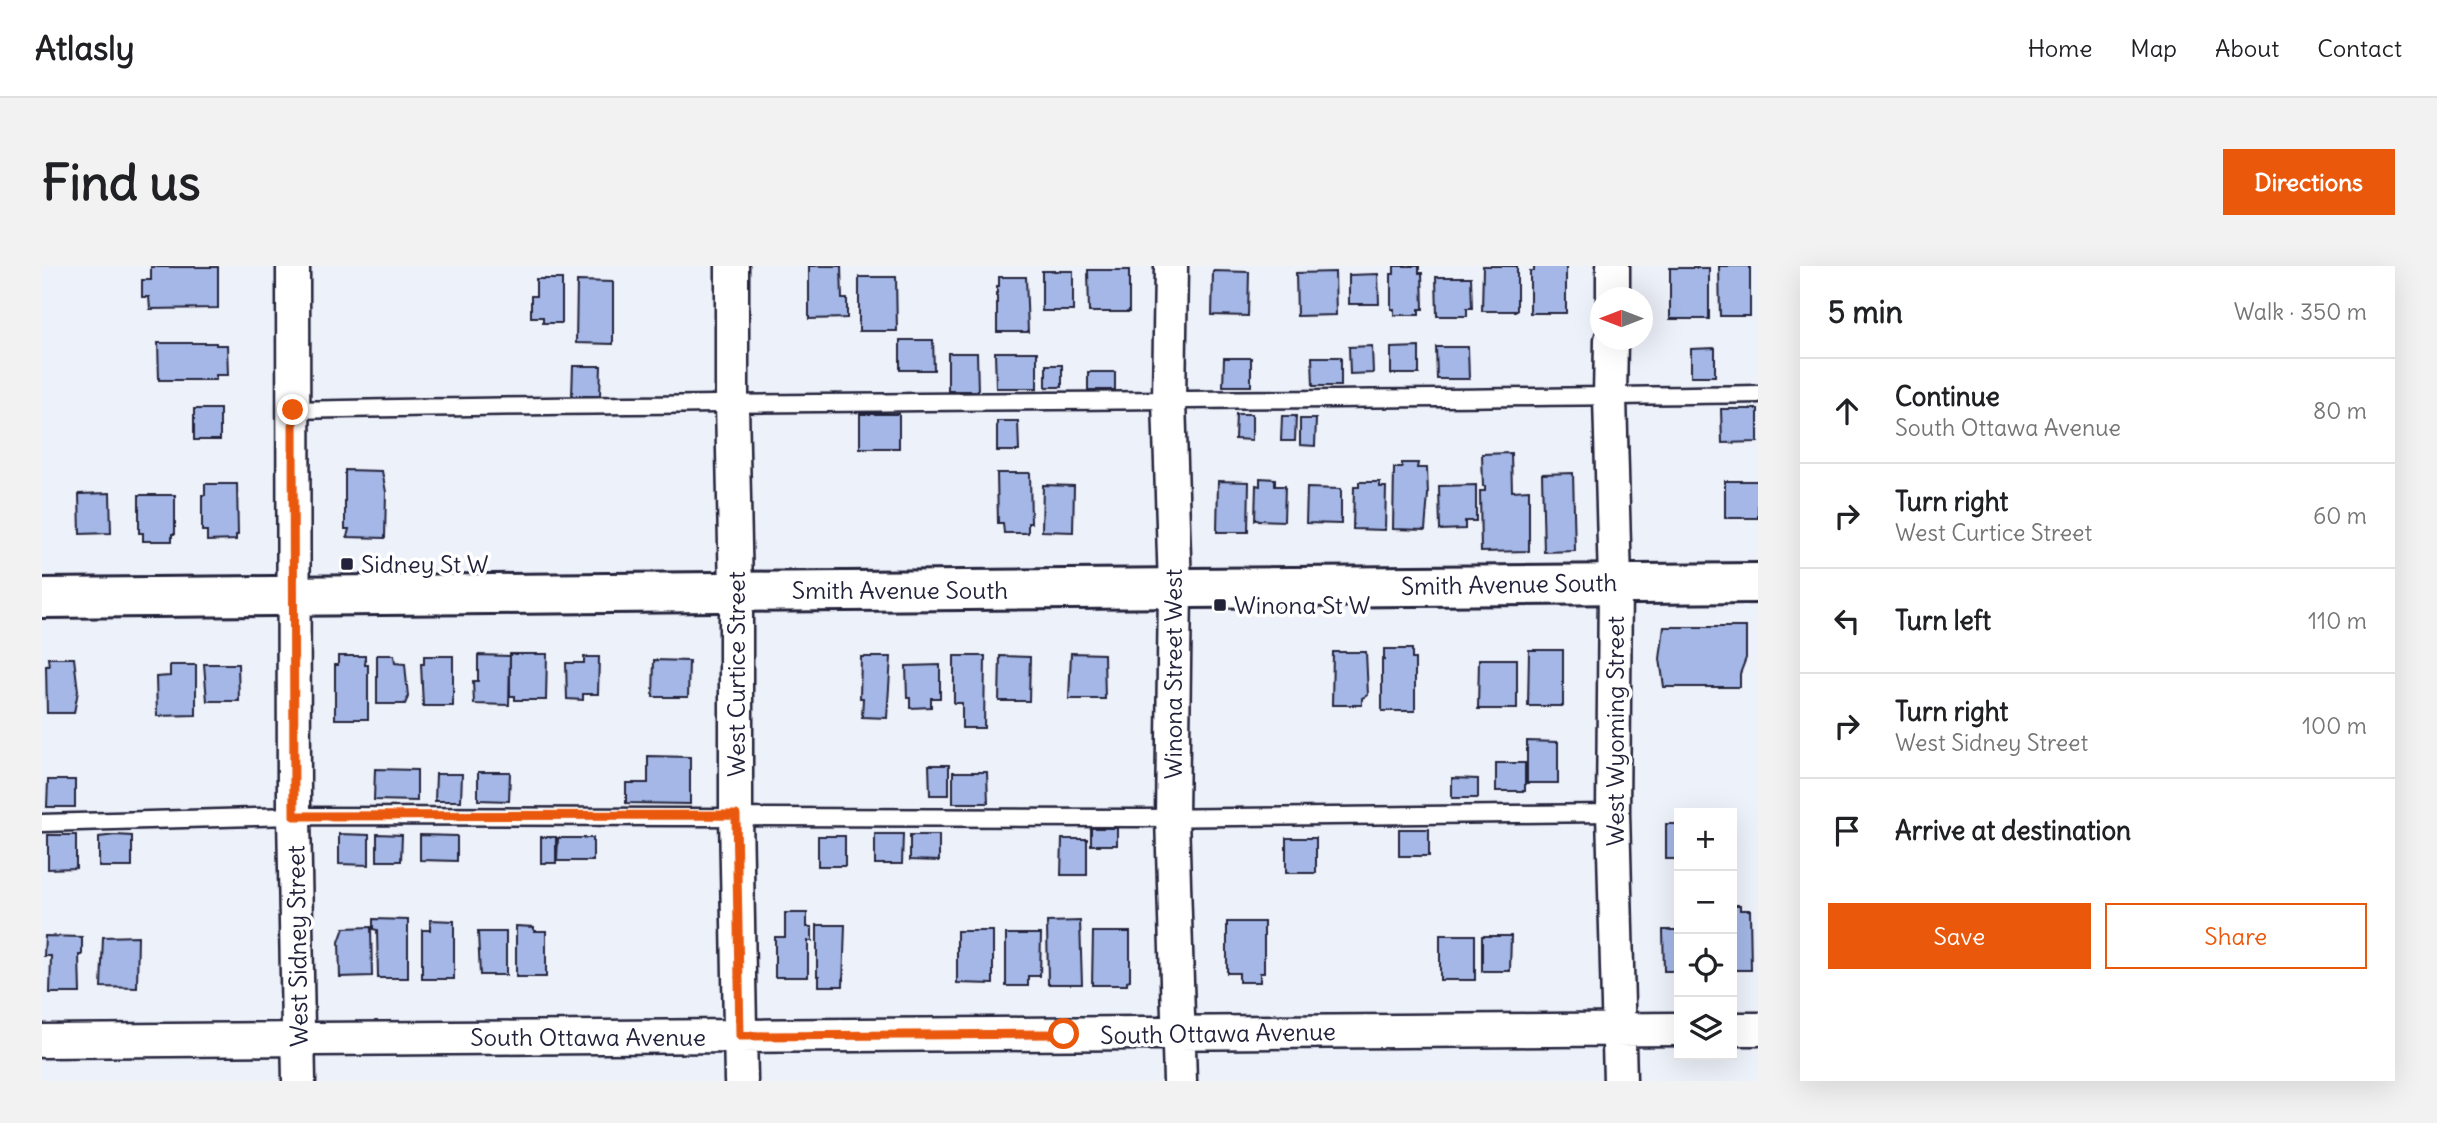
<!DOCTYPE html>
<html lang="en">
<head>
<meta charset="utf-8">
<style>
  :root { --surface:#fff; --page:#f2f2f2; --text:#202124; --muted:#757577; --line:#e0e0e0; --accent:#ea580c }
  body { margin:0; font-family:Delius,sans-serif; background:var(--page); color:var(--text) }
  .controls { position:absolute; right:21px; bottom:21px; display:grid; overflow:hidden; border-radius:0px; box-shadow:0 7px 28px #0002 }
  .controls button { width:63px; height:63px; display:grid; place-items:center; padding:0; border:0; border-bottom:2px solid var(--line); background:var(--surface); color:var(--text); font:35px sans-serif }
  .compass { position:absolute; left:1548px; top:21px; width:63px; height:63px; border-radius:50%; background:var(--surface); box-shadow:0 7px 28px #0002; rotate:270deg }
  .stop { position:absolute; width:21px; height:21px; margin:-16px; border:5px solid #ea580c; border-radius:50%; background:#fff }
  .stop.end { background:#ea580c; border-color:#fff; box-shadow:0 2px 7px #0008 }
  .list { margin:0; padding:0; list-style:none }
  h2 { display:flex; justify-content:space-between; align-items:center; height:91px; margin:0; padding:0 28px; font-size:30px }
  h2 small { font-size:23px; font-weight:400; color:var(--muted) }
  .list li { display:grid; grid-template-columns:46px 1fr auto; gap:21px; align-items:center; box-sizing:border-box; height:105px; padding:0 28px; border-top:2px solid var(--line) }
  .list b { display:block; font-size:26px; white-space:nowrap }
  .list p { margin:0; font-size:23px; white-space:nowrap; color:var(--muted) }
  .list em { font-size:23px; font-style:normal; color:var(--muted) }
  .actions { display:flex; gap:14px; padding:21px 28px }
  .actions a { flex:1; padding:16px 0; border:2px solid var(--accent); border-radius:0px; text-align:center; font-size:24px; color:var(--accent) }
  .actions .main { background:var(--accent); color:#fff }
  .icon { flex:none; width:38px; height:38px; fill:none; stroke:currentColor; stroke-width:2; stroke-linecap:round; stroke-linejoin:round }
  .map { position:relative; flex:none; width:1716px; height:815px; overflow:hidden; border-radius:0px }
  header { display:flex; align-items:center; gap:42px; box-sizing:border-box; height:98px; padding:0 35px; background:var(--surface); border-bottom:2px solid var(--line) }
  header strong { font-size:33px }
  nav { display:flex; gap:38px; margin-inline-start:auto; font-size:24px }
  .intro { display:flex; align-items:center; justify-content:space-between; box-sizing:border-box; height:168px; padding:0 42px }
  h1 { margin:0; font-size:49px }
  .button { padding:18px 32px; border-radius:0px; background:var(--accent); color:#fff; font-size:24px; font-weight:700 }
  main { display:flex; gap:42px; padding:0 42px }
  aside { flex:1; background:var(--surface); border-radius:0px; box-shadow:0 7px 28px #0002 }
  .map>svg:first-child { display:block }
  .building { fill:#a4b7e6; stroke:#22223b; stroke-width:2 }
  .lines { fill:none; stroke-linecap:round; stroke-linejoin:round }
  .service-casing { stroke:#22223b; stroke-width:21 }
  .minor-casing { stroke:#22223b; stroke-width:37 }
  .secondary-casing { stroke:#22223b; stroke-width:44 }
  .service { stroke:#fff; stroke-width:16 }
  .minor { stroke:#fff; stroke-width:32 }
  .secondary { stroke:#fff; stroke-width:38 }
  .route { stroke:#ea580c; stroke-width:9 }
  .poi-dot { fill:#22223b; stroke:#fff; stroke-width:2.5 }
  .labels { text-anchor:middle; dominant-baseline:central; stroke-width:7; stroke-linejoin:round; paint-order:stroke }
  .poi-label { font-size:24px; fill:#22223b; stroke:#fff; text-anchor:start }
  .street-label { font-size:24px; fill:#22223b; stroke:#fff }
</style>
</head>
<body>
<header>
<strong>Atlasly</strong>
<nav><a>Home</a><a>Map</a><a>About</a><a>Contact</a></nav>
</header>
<div class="intro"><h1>Find us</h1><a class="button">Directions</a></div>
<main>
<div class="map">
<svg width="1716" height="815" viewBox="0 0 1716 815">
  <rect width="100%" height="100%" fill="#edf1fa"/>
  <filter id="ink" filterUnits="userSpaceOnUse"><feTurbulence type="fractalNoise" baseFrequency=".0143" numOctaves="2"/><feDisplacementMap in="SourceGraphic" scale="14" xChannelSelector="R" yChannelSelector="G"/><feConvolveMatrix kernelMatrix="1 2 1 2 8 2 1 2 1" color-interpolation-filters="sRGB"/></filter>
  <g filter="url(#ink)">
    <!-- building -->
    <path class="building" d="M767,0H799L800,33H805V52L767,53Z
      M1352,0H1377V7H1380L1381,43H1377V49H1352V43H1349V8H1352Z
      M1441,0H1475V45H1440Z
      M1492,0H1524V47H1488V5H1492Z
      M1677,0H1708V50H1678Z
      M109,1H176V42L108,43L107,31H100V14H109Z
      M1628,2H1667V53H1628Z
      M1046,4H1087V46H1047Z
      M1000,5H1031V45H1000Z
      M1171,5L1207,6L1206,50L1170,49Z
      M1293,6L1294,49L1255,50L1254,7Z
      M1336,8L1337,38H1307V9Z
      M817,11H854L855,65H817Z
      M957,11H984L986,66H955V20H957Z
      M1394,11H1429L1430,42H1425V50H1395Z
      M494,13H520V57H501V51H489V30H494Z
      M535,15L571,16V78L534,77Z
      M858,74H891L892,104H858Z
      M116,77H174V79H185L186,109H174V114H117Z
      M1330,80L1331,107L1308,108L1307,81Z
      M1377,81V108H1349V82Z
      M1394,81H1426L1427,113H1395Z
      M1673,82V110H1649V83Z
      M953,86H995V122H954Z
      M906,87H935L936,125H906Z
      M1270,91H1299V120H1271Z
      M1182,92H1209V120H1181Z
      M1004,99H1020V121H1004Z
      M531,100H559L558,130H530Z
      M1046,106H1073V124H1046Z
      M152,143H178V174H152Z
      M1679,143H1716V176L1680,177Z
      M818,148H857V182H818Z
      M1194,148H1210V174L1193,173Z
      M1240,150H1254L1253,175H1239Z
      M1258,153H1274L1273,180L1258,179Z
      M955,155H976L977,185H955Z
      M1469,187L1470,225L1487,224V285L1439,286L1438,225H1443V220H1441L1440,188Z
      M1360,197H1376L1375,202H1385L1386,229L1383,264L1351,263L1352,202H1360Z
      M303,204L340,205L344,226L343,272L305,271L307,263H303Z
      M955,207H988L989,257H986V267H962L961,257H956Z
      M1531,207L1533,285L1502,286L1500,208Z
      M1218,212L1233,213V220H1243L1242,255L1213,254L1214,219L1218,220Z
      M1176,215L1207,216L1206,266H1175Z
      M1683,215H1716V252H1683Z
      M1317,216H1338V221H1344L1343,264L1311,263L1312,221H1317Z
      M163,218H195L196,269H194V274L165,275V265H160V229H163Z
      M1001,219L1032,220L1031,266L1000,265Z
      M1434,219V255H1423V263L1398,264L1397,220Z
      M1265,222L1299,223V258L1264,257Z
      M68,227L69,267L38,268L37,228Z
      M97,229H133V268H130V275H101V267H97Z
      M1622,361H1704V392L1698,408V421H1622L1618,393Z
      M1342,383H1370V393H1373V445H1340V393L1342,394Z
      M1487,384H1521V440H1486Z
      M1291,386H1324L1326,429L1320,432V439H1290Z
      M1029,387L1062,388L1063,433H1027Z
      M468,388H505L504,434H473V430H468Z
      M335,389H352L353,397L363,398L366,431L363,438H335Z
      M436,389L468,390L467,439L432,438L431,415H436Z
      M296,390H323V399H326V453H293V399H296Z
      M382,390H411V440H381L379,398H382Z
      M912,390H943L942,462H920V437H912Z
      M958,390L988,391L987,435H957Z
      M542,391H557L556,428H541V434L525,433L524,397H542Z
      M819,391H849L845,452L820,451L821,432H818Z
      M6,392H32L36,425L32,447H5L4,400H7Z
      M1437,393H1475V443H1436Z
      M612,394L647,395L646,431H611Z
      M162,398H196L197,435H165Z
      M128,399H154V449L115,450L114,411L128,410Z
      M898,399V432H889V441L868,442V432H865L864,400Z
      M1485,475L1516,476V517H1485Z
      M606,490L648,491V538L584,537V517H606Z
      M1454,497H1483V525H1454Z
      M887,499H907V529H888Z
      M333,503L375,504V535L332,534Z
      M436,506H468L467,535L436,534Z
      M911,506H945L946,537H911Z
      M394,508H420L419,535H393Z
      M1410,512L1436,513V532H1410Z
      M6,514H33V541H5Z
      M1624,558H1637V593H1624Z
      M1049,562H1075V579H1049Z
      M1357,563H1387V590H1357Z
      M297,568L327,569V599L297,598Z
      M335,568L360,569L359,595H335Z
      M833,568H861L860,598H833Z
      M6,569H34V602L6,603Z
      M74,569L90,570V601H57V571Z
      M378,569L415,570V595L378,594Z
      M868,569H897V595L868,594Z
      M776,570H803V600H776Z
      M499,571H514V597H499Z
      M516,572H551V595H515Z
      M1244,572H1274V607H1244Z
      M1020,573H1045V609H1019Z
      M1690,639H1698V644H1708L1709,704H1690Z
      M743,647H765V661H770V675H766V711H733V671H743Z
      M331,653L366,654V712H336L335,664L331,663Z
      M388,654L412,655V713H380V664H388Z
      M1038,655L1040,718H1006L1005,656Z
      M1185,656H1222V707H1218V716H1197V707H1185Z
      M775,659H803L801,720H777V710H775Z
      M474,660L492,661V665H504V711H474Z
      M329,661L330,710L298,711L297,676L302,662Z
      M1621,664H1637V705H1622Z
      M915,665H951V718L915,717Z
      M436,666H464V709H438Z
      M1051,666H1088V714L1085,715V719H1050Z
      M964,668H999L998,710H986V720H964Z
      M1398,669H1433V714H1398Z
      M3,670L40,671V689H37L38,727H8L9,690H2Z
      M96,670L95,722L59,721L61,671Z
      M1440,670H1469L1468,705H1440Z"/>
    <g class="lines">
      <defs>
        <path id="service" d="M251,144C739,134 1228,136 1716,128
          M0,557L252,550L1101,552L1571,547"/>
        <path id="minor" d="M251,0L252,550L257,815
          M690,0V137L694,326V549L699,815
          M1129,0L1127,135L1133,322L1130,551L1138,815
          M1571,32V0
          M1569,74L1568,131L1573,317L1571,547L1578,815
          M1690,763H1716
          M0,775L1637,763"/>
        <path id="secondary" d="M0,332L1716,317"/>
      </defs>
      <!-- service casing -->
      <use href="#service" class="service-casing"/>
      <!-- minor casing -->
      <use href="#minor" class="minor-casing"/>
      <!-- secondary casing -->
      <use href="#secondary" class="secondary-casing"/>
      <!-- service -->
      <use href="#service" class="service"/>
      <!-- minor -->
      <use href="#minor" class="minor"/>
      <!-- secondary -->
      <use href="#secondary" class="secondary"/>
    </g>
  </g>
  <g class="lines" filter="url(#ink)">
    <!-- route -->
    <path class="route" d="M251,144L252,550L694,549L698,770L1022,768"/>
  </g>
  <!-- markers -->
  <g class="poi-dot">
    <rect x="298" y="291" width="14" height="14" rx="3.5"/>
    <rect x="1171" y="332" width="14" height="14" rx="3.5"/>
  </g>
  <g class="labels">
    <!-- poi labels -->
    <g class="poi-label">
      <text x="319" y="298">Sidney St W</text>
      <text x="1192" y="339">Winona St W</text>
    </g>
    <!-- street labels -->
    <g class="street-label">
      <text transform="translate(1467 318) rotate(-1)">Smith Avenue South</text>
      <text x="858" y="324">Smith Avenue South</text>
      <text transform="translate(694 408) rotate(-90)">West Curtice Street</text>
      <text transform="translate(1131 408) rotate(-90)">Winona Street West</text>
      <text transform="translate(1573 465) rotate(-90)">West Wyoming Street</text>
      <text transform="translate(255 680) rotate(-91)">West Sidney Street</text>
      <text transform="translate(1176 767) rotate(-1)">South Ottawa Avenue</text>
      <text x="546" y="771">South Ottawa Avenue</text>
    </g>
  </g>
</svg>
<div class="controls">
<button>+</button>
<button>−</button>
<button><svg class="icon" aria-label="locate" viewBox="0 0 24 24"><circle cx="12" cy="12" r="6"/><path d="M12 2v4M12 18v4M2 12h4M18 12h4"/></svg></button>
<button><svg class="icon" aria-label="layers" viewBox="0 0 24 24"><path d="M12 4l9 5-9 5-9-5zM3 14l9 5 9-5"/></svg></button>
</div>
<svg class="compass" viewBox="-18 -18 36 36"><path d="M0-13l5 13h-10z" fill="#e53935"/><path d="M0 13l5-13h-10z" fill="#757577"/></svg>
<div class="stop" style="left:1022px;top:768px"></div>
<div class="stop end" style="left:251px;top:144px"></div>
</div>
<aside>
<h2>5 min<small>Walk · 350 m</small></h2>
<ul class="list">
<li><svg class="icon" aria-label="ahead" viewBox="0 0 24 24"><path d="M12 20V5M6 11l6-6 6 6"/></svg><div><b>Continue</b><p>South Ottawa Avenue</p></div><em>80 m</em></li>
<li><svg class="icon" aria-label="right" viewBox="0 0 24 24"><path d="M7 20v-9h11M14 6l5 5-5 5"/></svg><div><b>Turn right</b><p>West Curtice Street</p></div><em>60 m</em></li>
<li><svg class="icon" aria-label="left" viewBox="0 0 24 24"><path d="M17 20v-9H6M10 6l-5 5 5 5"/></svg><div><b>Turn left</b></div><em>110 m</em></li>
<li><svg class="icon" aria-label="right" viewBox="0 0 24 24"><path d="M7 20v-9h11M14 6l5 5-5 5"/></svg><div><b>Turn right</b><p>West Sidney Street</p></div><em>100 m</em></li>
<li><svg class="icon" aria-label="arrive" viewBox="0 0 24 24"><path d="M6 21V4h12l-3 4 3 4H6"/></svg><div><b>Arrive at destination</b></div></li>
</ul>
<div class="actions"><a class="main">Save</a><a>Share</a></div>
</aside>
</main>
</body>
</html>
